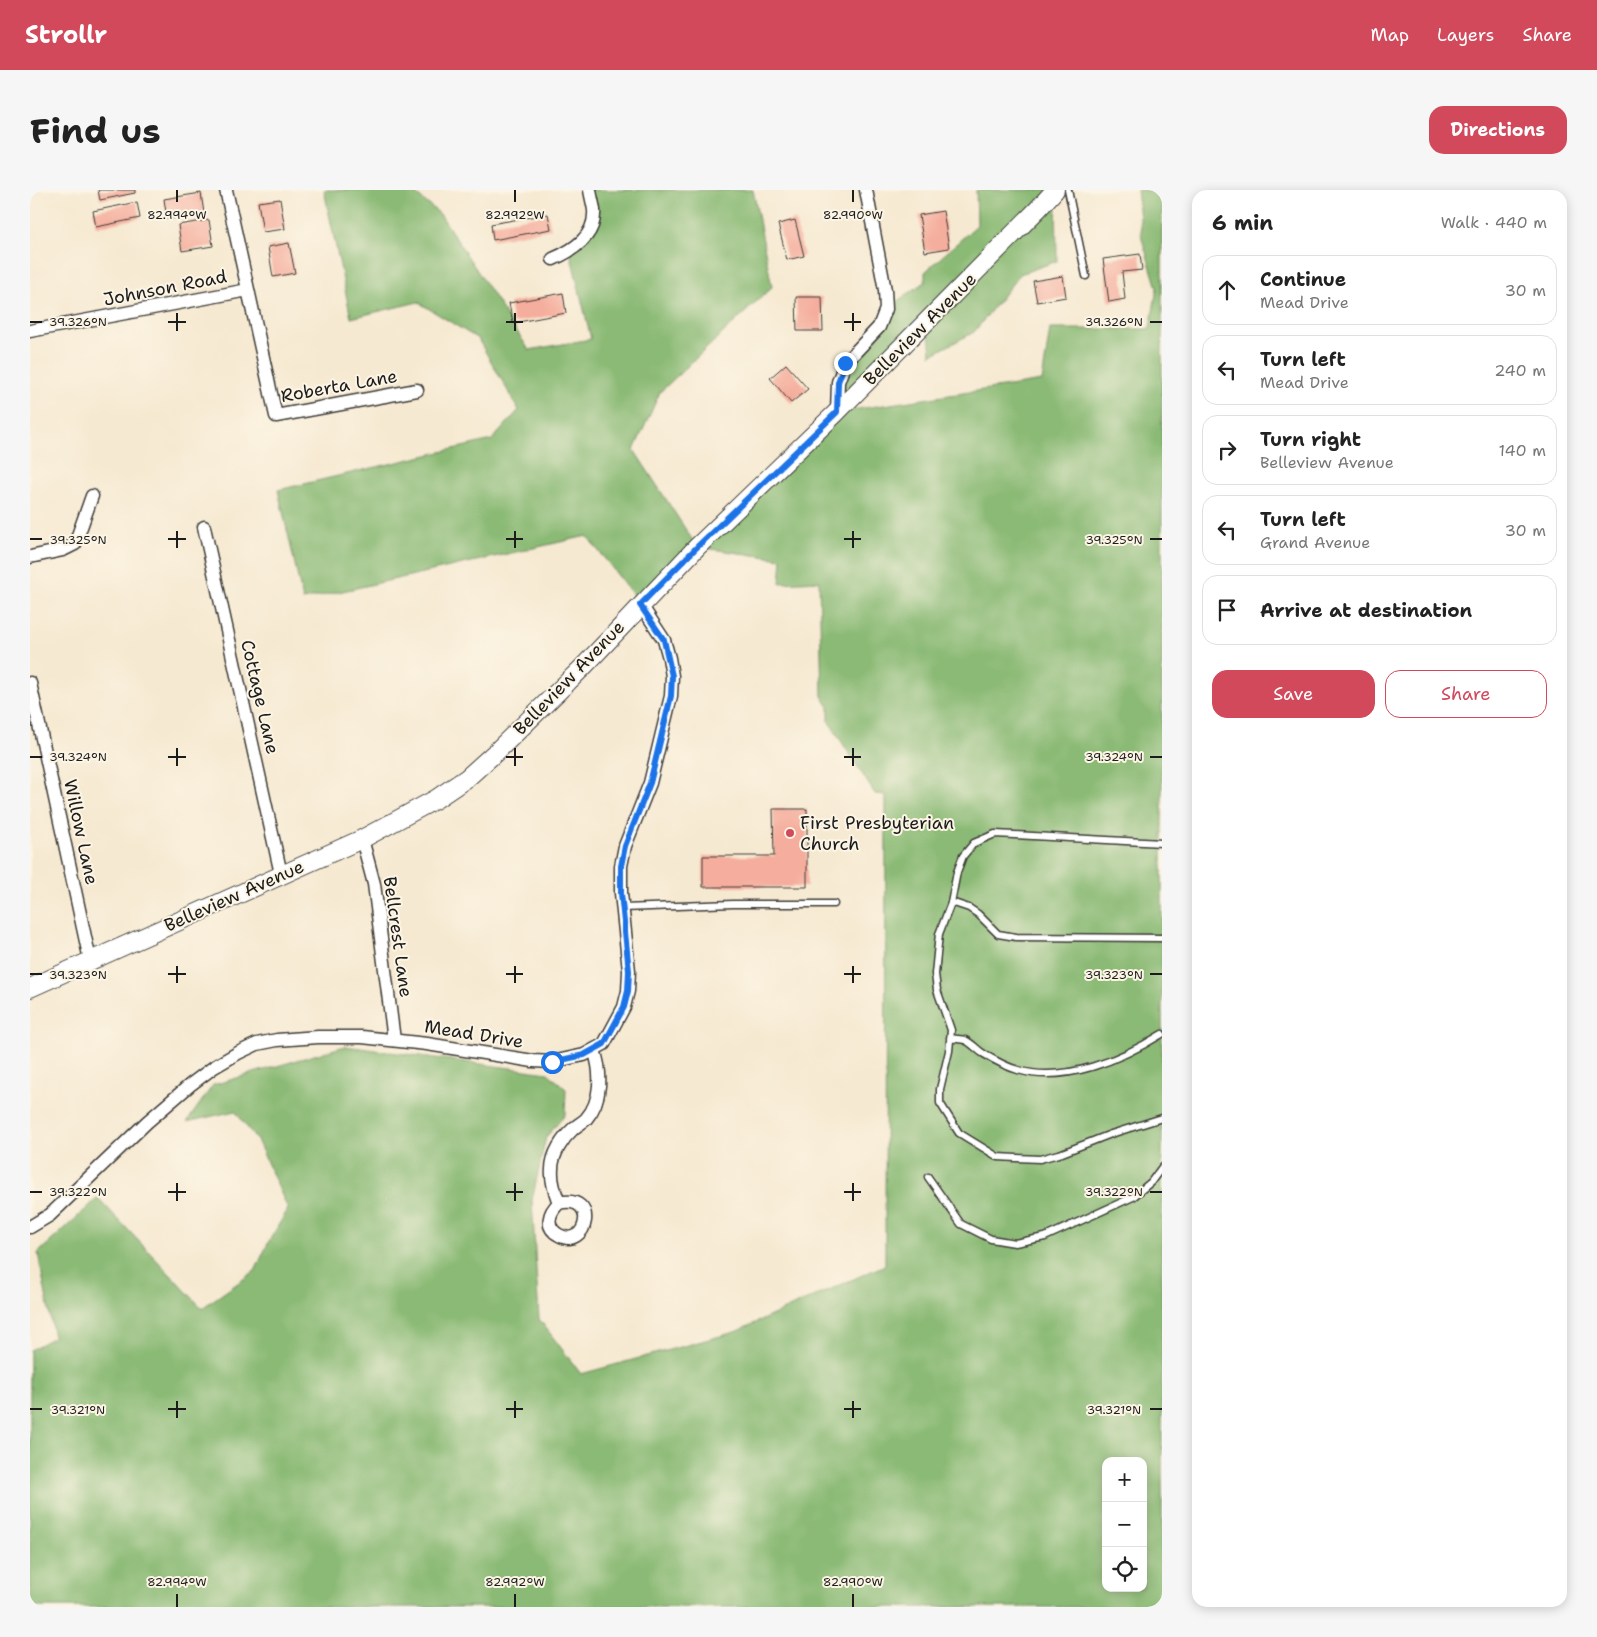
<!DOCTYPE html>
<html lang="en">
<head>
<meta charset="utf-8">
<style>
  :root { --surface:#fff; --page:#f6f6f6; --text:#222; --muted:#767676; --line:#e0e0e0; --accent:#d1495b }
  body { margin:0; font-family:"Shantell Sans",sans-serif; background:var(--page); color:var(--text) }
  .controls { position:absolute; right:15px; bottom:15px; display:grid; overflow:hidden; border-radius:10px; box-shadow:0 2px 12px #0003 }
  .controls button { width:45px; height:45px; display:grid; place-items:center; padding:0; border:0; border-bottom:1px solid var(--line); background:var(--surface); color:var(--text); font:25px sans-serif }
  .stop { position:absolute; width:15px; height:15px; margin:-11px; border:4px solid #1a73e8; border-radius:50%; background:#fff }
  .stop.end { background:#1a73e8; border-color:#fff; box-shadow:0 1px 5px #0008 }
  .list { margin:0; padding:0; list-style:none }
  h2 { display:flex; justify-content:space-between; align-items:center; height:65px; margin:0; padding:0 20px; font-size:21px }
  h2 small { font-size:16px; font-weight:400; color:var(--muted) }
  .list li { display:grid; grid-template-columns:32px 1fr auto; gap:15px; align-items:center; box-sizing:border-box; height:70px; margin:0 10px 10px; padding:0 10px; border:1px solid var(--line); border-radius:15px }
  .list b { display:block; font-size:19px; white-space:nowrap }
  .list p { margin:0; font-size:16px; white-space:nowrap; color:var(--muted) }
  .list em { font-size:16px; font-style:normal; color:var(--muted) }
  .actions { display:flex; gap:10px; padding:15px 20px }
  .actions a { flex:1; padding:11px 0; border:1px solid var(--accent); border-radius:15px; text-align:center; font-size:18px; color:var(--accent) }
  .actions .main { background:var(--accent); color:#fff }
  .icon { flex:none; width:28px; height:28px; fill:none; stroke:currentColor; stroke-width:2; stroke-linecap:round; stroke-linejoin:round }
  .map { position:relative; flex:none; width:1132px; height:1417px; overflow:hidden; border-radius:15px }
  header { display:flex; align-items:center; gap:30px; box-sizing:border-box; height:70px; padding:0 25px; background:var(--accent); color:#fff }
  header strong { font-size:24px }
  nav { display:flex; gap:28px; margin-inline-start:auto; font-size:18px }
  .intro { display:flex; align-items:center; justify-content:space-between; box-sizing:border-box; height:120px; padding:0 30px }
  h1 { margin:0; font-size:35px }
  .button { padding:12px 22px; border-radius:15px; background:var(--accent); color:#fff; font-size:18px; font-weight:700 }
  main { display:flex; gap:30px; padding:0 30px }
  aside { flex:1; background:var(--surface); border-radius:15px; box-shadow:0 2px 12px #0003 }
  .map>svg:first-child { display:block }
  .forest { fill:#8aba74; stroke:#536b48; fill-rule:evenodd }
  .building { fill:#f5ae9d }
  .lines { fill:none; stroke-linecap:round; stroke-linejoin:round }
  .lane-casing { stroke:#3d3b37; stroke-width:9 }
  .street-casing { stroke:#3d3b37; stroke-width:15 }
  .secondary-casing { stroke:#3d3b37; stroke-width:20 }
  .lane { stroke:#fff; stroke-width:6 }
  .street { stroke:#fff; stroke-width:12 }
  .secondary { stroke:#fff; stroke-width:18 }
  .route { stroke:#1a73e8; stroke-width:6 }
  .ticks { fill:none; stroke:#1c1c1c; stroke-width:2 }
  .poi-dot { fill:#d1495b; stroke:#fcf5e5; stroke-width:2 }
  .labels { text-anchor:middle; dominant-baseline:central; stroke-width:4; stroke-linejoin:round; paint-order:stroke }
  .street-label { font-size:18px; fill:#1c1c1c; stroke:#fcf5e5 }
  .poi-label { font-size:18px; fill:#1c1c1c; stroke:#fcf5e5; text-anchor:start }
  .ticks-label { font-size:12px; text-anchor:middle; fill:#1c1c1c; stroke:#fcf5e5; stroke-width:4; stroke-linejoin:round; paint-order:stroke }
</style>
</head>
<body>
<header>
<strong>Strollr</strong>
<nav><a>Map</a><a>Layers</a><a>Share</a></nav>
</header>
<div class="intro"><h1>Find us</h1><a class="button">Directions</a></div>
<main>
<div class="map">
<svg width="1132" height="1417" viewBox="0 0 1132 1417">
  <rect width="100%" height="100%" fill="#fcf5e5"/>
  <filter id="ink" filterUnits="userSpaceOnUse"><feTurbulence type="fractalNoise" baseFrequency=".02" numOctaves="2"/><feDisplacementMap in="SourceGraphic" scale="10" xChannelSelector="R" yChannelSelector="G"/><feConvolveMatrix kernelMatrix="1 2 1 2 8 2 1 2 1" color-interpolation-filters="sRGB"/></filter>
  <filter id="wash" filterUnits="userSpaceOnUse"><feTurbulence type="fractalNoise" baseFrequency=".0096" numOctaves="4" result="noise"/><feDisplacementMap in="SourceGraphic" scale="20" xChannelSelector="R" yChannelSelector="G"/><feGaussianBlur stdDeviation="1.12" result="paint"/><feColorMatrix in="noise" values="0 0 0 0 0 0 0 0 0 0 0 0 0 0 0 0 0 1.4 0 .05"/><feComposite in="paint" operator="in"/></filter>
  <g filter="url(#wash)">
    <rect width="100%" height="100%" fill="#f6e9d1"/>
    <!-- forest -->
    <path class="forest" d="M294,0H381L410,24L499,160L561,149L540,62L560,43V0H723L742,97L630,202L604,260L667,357L807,222L808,192L856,119L895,92V82L947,35L946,0H1026L1027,71L990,84L944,142L901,165L898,131L808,222L1012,191L1020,139H1120L1127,98L1112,49L1107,0H1132V1417H0V1160L24,1147L8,1063L68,1008L172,1118L225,1081L239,1051L258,1019L228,952L205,921L157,932L183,895L315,856L518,883L536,899L535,925L516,947L502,1010L509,1129L551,1184L705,1142L855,1075L856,605L845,604L799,532V517L792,506L789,391L750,393L752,369L667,357L611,415L557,346L273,410L248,300L462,250L489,220L448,149L388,112L321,128ZM1076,1271H1113V1398H1076Z"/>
    <g id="blocks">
      <!-- building -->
      <path class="building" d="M68,0H105V3L70,10Z
        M171,3L174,23L137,29L134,9Z
        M250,9L255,39L233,42L228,12Z
        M107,12L110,28L66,37L63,21Z
        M913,21L919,58L895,62L889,25Z
        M518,24L521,39L463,50L461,34Z
        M179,30L183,56L152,61L148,35Z
        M765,30L774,66L757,70L748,34Z
        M259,53L265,83L243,87L238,57Z
        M1110,64L1112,80L1092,82L1095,109L1079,112L1073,69Z
        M1033,86L1036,107L1007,112L1003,91Z
        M533,103L536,123L483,133L479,113Z
        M766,107H792L793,141H767Z
        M756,174L778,199L761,213L740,188Z
        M743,619H777V697H673V666H744Z"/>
    </g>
  </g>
  <g filter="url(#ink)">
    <use href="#blocks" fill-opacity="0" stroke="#3d3b37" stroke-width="1"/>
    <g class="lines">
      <defs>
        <path id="lane" d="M1038,0L1056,86
          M1132,653L965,644L944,653L933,666L927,682L921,713L909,744L905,784L907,800L921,840L919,861L910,899V913L929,943L968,967L986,968L1010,969L1032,963L1081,944L1132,928
          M921,712L939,718L948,724L968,744L986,747L1132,748
          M593,718L703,714H804
          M920,848C925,849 931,849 935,850C942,853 947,860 954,864C964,870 977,877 988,880C1035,894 1092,869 1132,844
          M898,987L931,1034L961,1049L985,1053L1015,1047L1103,1007L1121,992L1132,977"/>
        <path id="street" d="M196,0L246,226L387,200
          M523,69C544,60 566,46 564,20C563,13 561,7 560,0
          M0,141L218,100
          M807,222L808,192L815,173L849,137L856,119L855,100L836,0
          M174,337L251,684
          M0,367L33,360L45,354L62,306
          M0,493L60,770
          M332,649L344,694L364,850
          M529,1013C570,1003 557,1061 529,1045C514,1037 519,1022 529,1013C525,1002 521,991 522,979C522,964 533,948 543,939C547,935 552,933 556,929C572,911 572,882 564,860
          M0,1037L20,1025L117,932L160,895L184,877L208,863L227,854L247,850L288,847H332L397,854L503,871L522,872L554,865L574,854L594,817L598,801L599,781L591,703V676L595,656L620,593L641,506L642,486L639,468L634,450L611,415"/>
        <path id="secondary" d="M0,798L332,649L406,609L437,588L467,561L553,477L667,357L807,222L1008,19L1025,0"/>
      </defs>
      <!-- lane casing -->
      <use href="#lane" class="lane-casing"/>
      <!-- street casing -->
      <use href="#street" class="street-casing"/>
      <!-- secondary casing -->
      <use href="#secondary" class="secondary-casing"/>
      <!-- lane -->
      <use href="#lane" class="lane"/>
      <!-- street -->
      <use href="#street" class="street"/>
      <!-- secondary -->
      <use href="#secondary" class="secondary"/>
    </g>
  </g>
  <g class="lines" filter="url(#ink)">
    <!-- route -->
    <path class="route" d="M522,872L554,865L574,854L594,817L598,801L599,781L591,703V676L595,656L620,593L641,506L642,486L634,450L610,415L667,357L807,222L808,192L815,173"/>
  </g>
  <!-- ticks -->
  <path class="ticks" d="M147,0V12M485,0V12M823,0V12M147,123V141M485,123V141M823,123V141M0,132H12M138,132H156M476,132H493M814,132H831M1120,132H1132M147,341V358M485,341V358M823,341V358M0,349H12M138,349H156M476,349H493M814,349H831M1120,349H1132M147,558V576M485,558V576M823,558V576M0,567H12M138,567H156M476,567H493M814,567H831M1120,567H1132M147,776V793M485,776V793M823,776V793M0,784H12M138,784H156M476,784H493M814,784H831M1120,784H1132M147,993V1011M485,993V1011M823,993V1011M0,1002H12M138,1002H156M476,1002H493M814,1002H831M1120,1002H1132M147,1211V1228M485,1211V1228M823,1211V1228M0,1219H12M138,1219H156M476,1219H493M814,1219H831M1120,1219H1132M147,1404V1417M485,1404V1417M823,1404V1417"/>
  <!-- markers -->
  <circle class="poi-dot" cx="760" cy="643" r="5"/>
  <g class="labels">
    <!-- street labels -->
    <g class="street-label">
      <text transform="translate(135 98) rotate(-11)">Johnson Road</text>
      <text transform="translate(890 139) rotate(-45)">Belleview Avenue</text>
      <text transform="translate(309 196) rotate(-10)">Roberta Lane</text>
      <text transform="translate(539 488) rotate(-46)">Belleview Avenue</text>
      <text transform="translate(230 507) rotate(77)">Cottage Lane</text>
      <text transform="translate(51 642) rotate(78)">Willow Lane</text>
      <text transform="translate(204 706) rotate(-24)">Belleview Avenue</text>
      <text transform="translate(368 747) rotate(82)">Bellcrest Lane</text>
      <text transform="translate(444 844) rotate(9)">Mead Drive</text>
    </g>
    <!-- poi labels -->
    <g class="poi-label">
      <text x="770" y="633">First Presbyterian<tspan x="770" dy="21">Church</tspan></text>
    </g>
  </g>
  <g class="ticks-label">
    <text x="147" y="29">82.994°W</text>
    <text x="485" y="29">82.992°W</text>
    <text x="823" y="29">82.990°W</text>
    <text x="48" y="136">39.326°N</text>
    <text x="1084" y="136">39.326°N</text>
    <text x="48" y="354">39.325°N</text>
    <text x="1084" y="354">39.325°N</text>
    <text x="48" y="571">39.324°N</text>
    <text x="1084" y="571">39.324°N</text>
    <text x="48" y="789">39.323°N</text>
    <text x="1084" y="789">39.323°N</text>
    <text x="48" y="1006">39.322°N</text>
    <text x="1084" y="1006">39.322°N</text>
    <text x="48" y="1224">39.321°N</text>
    <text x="1084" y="1224">39.321°N</text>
    <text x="147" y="1396">82.994°W</text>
    <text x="485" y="1396">82.992°W</text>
    <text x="823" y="1396">82.990°W</text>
  </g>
</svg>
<div class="controls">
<button>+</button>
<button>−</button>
<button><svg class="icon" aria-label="locate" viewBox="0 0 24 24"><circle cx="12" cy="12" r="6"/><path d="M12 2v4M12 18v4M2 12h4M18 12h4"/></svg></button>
</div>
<div class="stop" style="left:522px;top:872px"></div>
<div class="stop end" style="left:815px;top:173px"></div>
</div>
<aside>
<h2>6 min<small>Walk · 440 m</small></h2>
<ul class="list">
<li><svg class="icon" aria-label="ahead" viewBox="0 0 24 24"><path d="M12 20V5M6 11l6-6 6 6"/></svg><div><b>Continue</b><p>Mead Drive</p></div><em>30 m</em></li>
<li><svg class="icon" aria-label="left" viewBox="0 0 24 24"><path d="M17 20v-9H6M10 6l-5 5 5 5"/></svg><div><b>Turn left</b><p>Mead Drive</p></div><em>240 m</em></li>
<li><svg class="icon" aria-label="right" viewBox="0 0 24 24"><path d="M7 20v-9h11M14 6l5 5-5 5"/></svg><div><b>Turn right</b><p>Belleview Avenue</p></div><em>140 m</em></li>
<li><svg class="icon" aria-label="left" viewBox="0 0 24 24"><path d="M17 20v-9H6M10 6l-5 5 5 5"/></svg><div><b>Turn left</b><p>Grand Avenue</p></div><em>30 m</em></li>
<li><svg class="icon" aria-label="arrive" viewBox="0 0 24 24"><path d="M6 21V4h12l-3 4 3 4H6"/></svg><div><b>Arrive at destination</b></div></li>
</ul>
<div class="actions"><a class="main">Save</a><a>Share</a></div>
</aside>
</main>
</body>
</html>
